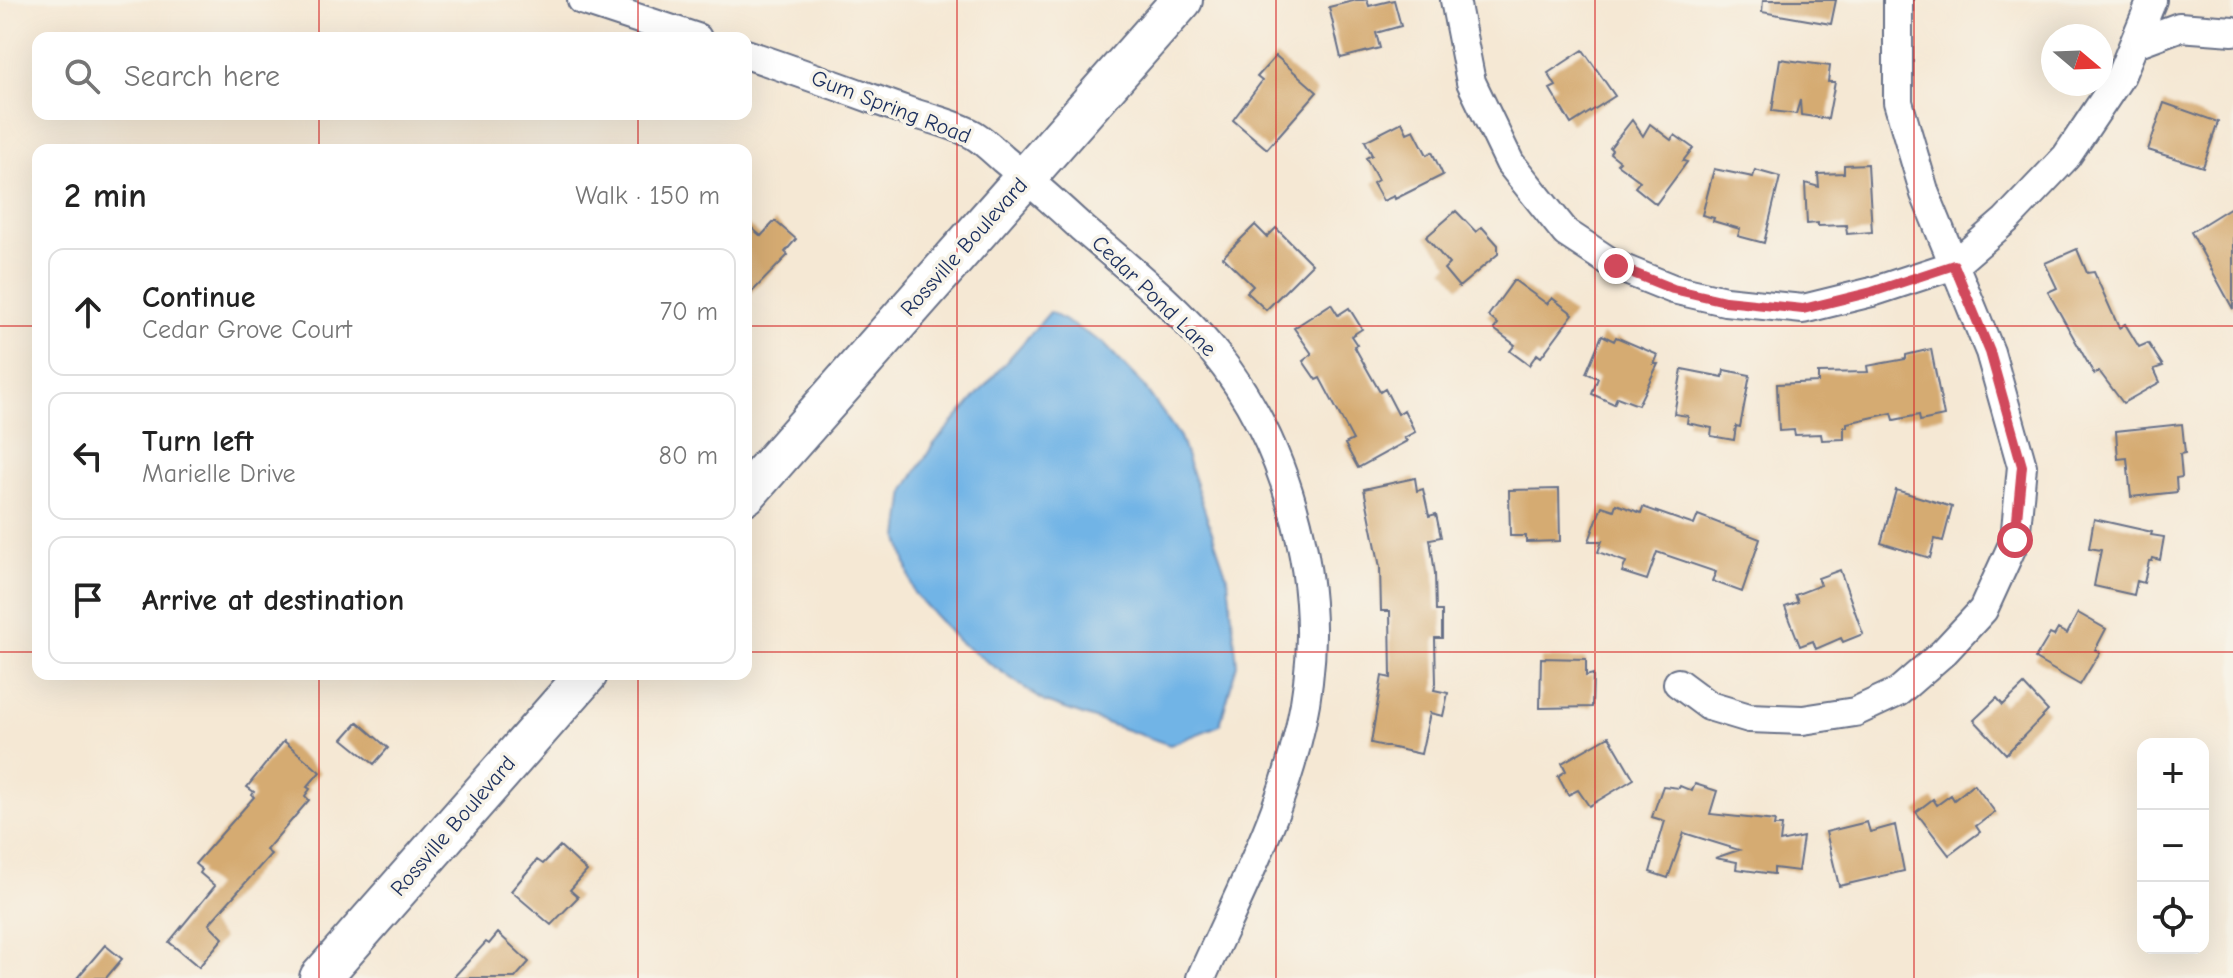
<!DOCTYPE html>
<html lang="en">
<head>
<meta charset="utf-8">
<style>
  :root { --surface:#fff; --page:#f2f2f2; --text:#222; --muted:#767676; --line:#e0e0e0 }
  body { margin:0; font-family:"Comic Neue",sans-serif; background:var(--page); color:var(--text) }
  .controls { position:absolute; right:24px; bottom:24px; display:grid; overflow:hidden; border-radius:16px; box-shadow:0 8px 32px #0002 }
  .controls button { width:72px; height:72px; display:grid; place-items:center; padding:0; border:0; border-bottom:2px solid var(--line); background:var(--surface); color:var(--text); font:40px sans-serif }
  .compass { position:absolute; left:2041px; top:24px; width:72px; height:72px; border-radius:50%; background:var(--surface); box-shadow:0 8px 32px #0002; rotate:109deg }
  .stop { position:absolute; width:24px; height:24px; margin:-18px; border:6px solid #d1495b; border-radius:50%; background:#fff }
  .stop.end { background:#d1495b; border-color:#fff; box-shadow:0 2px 8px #0008 }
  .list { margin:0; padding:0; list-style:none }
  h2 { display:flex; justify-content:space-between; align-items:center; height:104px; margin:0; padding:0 32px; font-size:34px }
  h2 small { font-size:26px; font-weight:400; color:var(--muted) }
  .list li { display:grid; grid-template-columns:52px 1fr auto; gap:24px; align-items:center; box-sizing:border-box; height:128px; margin:0 16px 16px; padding:0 16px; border:2px solid var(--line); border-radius:16px }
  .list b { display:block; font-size:30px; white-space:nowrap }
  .list p { margin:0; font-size:26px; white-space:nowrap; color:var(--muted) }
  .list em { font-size:26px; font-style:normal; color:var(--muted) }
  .icon { flex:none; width:44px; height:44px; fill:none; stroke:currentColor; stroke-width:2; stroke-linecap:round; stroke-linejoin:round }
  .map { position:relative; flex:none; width:2233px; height:978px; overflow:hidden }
  .search { position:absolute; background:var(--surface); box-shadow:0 8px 32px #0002; left:32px; top:32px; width:720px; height:88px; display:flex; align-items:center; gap:20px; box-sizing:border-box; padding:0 28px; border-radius:16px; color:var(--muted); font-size:30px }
  .panel { position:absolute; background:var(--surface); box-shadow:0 8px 32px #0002; left:32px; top:144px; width:720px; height:536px; border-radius:16px }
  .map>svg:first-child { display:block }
  .water { fill:#71b4e6; stroke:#4672a2; stroke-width:2 }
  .building { fill:#d5ab72 }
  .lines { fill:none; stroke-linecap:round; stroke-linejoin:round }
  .minor-casing { stroke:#677087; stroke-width:32 }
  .secondary-casing { stroke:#677087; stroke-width:44 }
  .minor { stroke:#fff; stroke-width:28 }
  .secondary { stroke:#fff; stroke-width:40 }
  .route { stroke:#d1495b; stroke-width:10 }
  .grid { fill:none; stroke:#d62828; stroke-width:2; stroke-opacity:0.55 }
  .labels { text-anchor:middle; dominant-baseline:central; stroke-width:7; stroke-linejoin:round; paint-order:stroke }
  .street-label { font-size:22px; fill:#1b2f5e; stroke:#f7f3e8 }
</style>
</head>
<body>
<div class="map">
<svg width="2233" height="978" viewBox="0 0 2233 978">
  <rect width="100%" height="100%" fill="#f7f3e8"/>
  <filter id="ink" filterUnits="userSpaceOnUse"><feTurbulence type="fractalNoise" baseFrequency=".0125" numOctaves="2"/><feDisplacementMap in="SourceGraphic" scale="16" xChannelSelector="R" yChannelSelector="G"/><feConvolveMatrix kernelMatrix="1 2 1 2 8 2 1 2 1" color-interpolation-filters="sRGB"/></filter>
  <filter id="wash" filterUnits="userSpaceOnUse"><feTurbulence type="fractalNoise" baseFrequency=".006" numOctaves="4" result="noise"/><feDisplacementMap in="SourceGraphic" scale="32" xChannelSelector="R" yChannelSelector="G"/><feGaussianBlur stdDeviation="1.8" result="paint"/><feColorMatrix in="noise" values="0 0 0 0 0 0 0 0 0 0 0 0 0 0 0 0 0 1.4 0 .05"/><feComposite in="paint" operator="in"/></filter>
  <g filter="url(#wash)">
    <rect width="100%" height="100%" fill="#f5e8d4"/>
    <!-- water -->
    <path class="water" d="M1050,312L1103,343L1143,385L1180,437L1228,580L1237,664L1220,725L1170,745L1045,702L959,642L914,593L899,538L905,490L933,445Z"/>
    <g id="blocks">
      <!-- building -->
      <path class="building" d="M1357,0H1367L1369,6L1394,0L1401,26L1376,33L1380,48L1341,58L1329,7Z
        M1763,0H1836L1831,24L1762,12Z
        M1583,50L1615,96L1571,124L1550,89L1556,86L1548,73Z
        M1276,56L1317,92L1267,149L1233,120L1262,81L1257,77Z
        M1780,59L1830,66L1828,82H1835L1828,119L1801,115L1800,100L1796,114L1772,111Z
        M2164,103L2218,122L2203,167L2148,150Z
        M1632,120L1643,136L1650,124L1671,140L1675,135L1693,148L1683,161L1687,162L1656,204L1635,187L1640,181L1617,164L1620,161L1610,153L1612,150L1610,148Z
        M1402,122L1407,133L1414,130L1427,155L1432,152L1443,175L1395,199L1394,196L1383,201L1373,183L1378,180L1366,158L1372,155L1365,141Z
        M1868,164L1872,232L1847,234L1846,225L1818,226V223L1807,224L1805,183L1819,187L1818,174L1844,173V165Z
        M1714,169L1753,177L1755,170L1780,177L1764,243L1738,236L1740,229L1713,221L1714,218L1702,215Z
        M2233,206V309L2191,232Z
        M1456,211L1476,232L1482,227L1498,245V254L1459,287L1444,269L1449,264L1426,237Z
        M775,221L796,239L785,252L788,255L746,298V223L761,236Z
        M1255,225L1267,237L1276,228L1312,264L1266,310L1247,292L1253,286L1223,257Z
        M2077,249L2087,273L2094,272L2119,328L2125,324L2139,347L2148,343L2163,366L2154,369L2160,382L2123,403L2099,371L2094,374L2048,292L2057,288L2045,263Z
        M1514,280L1547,304L1552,298L1573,314L1541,357L1537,354L1529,365L1510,351L1515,345L1494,329L1498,324L1488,316Z
        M1331,304L1338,315L1349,308L1362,329L1351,336L1357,345L1354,346L1380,392L1385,389L1398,414L1404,410L1415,432L1404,438L1407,441L1358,468L1345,444L1353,440L1320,378L1316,380L1303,361L1312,354L1294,328Z
        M1602,335L1614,341L1616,337L1658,355L1654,364H1658L1638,405L1617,397L1614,404L1592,394L1598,378L1586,373Z
        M1931,349L1944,416L1920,421L1919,415L1894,420L1892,413L1847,423V427H1844V439L1822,440L1821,434L1795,435L1794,430L1779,431L1777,384L1818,382V373L1868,372L1867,366L1906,359V355Z
        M1682,369L1723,377L1724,370L1750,375L1740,427L1736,426L1734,440L1711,436L1712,428L1687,423L1688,416L1674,414Z
        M2182,424L2185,453L2180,454L2182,477L2176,478L2177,492L2131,497L2127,458L2118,459L2116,431Z
        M1415,478L1417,491L1423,489L1429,516L1436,514L1441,537L1430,539L1435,573L1436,611H1442V638H1435L1436,683L1434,690L1448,693L1443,716L1430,713L1421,754L1371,743L1382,676L1391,678L1390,611H1381L1380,567L1364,489Z
        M1559,489L1560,541L1526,542V536H1510L1509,490Z
        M1896,490L1952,507L1943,541L1935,539L1930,558L1881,543Z
        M1616,504L1641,513L1643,507L1694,525L1698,515L1760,539L1742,592L1712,581L1716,572L1657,552L1647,580L1622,572L1626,562L1598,552L1602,541H1589L1602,506L1614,510Z
        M2094,519L2152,532L2151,535L2164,537L2160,560L2153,558L2152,561H2149L2144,583L2137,581L2134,595L2094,586L2101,550L2089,548Z
        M1840,570L1863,634L1843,642L1841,638L1816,649L1813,641L1800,646L1785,607L1798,602L1795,595L1821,585L1818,578Z
        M2078,613L2106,629L2095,650L2100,652L2080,685L2035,659L2050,634L2054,636L2058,629L2067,634Z
        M1541,658L1586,659V676L1593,674L1592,707L1540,708Z
        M2024,685L2048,711L2006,754L1974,720L1997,698L2003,705Z
        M358,722L388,748L374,764L343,739Z
        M1609,736L1634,779L1589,806L1578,790L1568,795L1558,776L1566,771L1562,763Z
        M284,741L320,772L307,787L310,789L305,796L309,800L266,850L271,854L209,924L223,938L199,967L169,942L215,886L200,873L202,870L195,864L254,797L252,795L254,792L247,787Z
        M1695,784L1717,791L1710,814L1775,821L1774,826H1782L1780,842L1803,837L1798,871L1774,868V874L1736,869L1737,862L1715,858L1739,850L1684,833L1668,878L1650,872L1665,821L1652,817L1663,786L1679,788L1680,786L1692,791Z
        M1974,784L1995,812L1976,826L1980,832L1949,855L1916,812L1933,799L1937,805L1951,795L1954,800Z
        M1867,822L1870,832L1895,825L1904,871L1839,886L1826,832Z
        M560,846L587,871L570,890L578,897L551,925L511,891L537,860L543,864Z
        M498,933L529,962L515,978H453L486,942L489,944Z
        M105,945L122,959L106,978H77Z"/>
    </g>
  </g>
  <g filter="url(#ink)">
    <use href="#blocks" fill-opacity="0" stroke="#677087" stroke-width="2"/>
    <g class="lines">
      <defs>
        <path id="minor" d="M582,0L697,38
          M1455,0L1471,82L1510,163L1566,233L1616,266L1673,289L1725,301L1803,309L1872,292L1954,265L2006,220L2066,157L2121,75L2152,0
          M2136,43L2179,27L2233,31
          M746,54C799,72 851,91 904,110C926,118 953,123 974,135C984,141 994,151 1003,159C1030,181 1056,204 1082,228C1127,267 1175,305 1213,351C1285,438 1322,571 1308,682C1296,787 1244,883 1201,978
          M1678,683L1709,706L1749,718L1803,720L1855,712L1898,692L1944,652L1983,610L2015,540L2022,466L1990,352L1925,194L1898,102V0"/>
        <path id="secondary" d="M746,494L1182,0
          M320,978L587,674"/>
      </defs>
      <!-- minor casing -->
      <use href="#minor" class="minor-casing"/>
      <!-- secondary casing -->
      <use href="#secondary" class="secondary-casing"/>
      <!-- minor -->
      <use href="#minor" class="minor"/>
      <!-- secondary -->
      <use href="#secondary" class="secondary"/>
    </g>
  </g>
  <g class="lines" filter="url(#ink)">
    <!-- route -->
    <path class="route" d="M1616,266L1673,289L1725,301L1803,309L1872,292L1954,265L1990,352L2022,466L2015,540"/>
  </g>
  <!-- grid -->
  <path class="grid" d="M319,0V38M638,0V38M957,0V978M1276,0V978M1595,0V978M1914,0V978M319,114V150M638,114V150M0,326H38M746,326H2233M0,652H38M746,652H2233M319,674V978M638,674V978"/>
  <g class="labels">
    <!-- street labels -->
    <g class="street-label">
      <text transform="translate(891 107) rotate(21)">Gum Spring Road</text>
      <text transform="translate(964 247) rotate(-48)">Rossville Boulevard</text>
      <text transform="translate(1154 296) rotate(44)">Cedar Pond Lane</text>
      <text transform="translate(453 826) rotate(-49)">Rossville Boulevard</text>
    </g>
  </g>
</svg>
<div class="controls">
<button>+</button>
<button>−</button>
<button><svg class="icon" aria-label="locate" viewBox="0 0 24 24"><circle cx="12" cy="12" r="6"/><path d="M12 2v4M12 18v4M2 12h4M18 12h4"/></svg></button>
</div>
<svg class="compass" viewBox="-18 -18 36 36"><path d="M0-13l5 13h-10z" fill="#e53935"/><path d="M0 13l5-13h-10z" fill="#767676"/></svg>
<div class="stop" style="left:2015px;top:540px"></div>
<div class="stop end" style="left:1616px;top:266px"></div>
<div class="search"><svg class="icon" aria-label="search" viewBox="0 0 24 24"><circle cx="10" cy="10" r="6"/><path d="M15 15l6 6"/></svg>Search here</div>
<section class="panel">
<h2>2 min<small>Walk · 150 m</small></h2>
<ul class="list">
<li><svg class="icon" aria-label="ahead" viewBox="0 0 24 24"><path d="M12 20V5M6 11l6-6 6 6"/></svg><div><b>Continue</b><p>Cedar Grove Court</p></div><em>70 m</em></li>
<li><svg class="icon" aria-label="left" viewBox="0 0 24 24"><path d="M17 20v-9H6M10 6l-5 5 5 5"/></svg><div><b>Turn left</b><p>Marielle Drive</p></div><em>80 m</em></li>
<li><svg class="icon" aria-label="arrive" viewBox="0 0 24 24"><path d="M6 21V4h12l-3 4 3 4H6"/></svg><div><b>Arrive at destination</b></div></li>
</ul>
</section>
</div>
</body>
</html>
